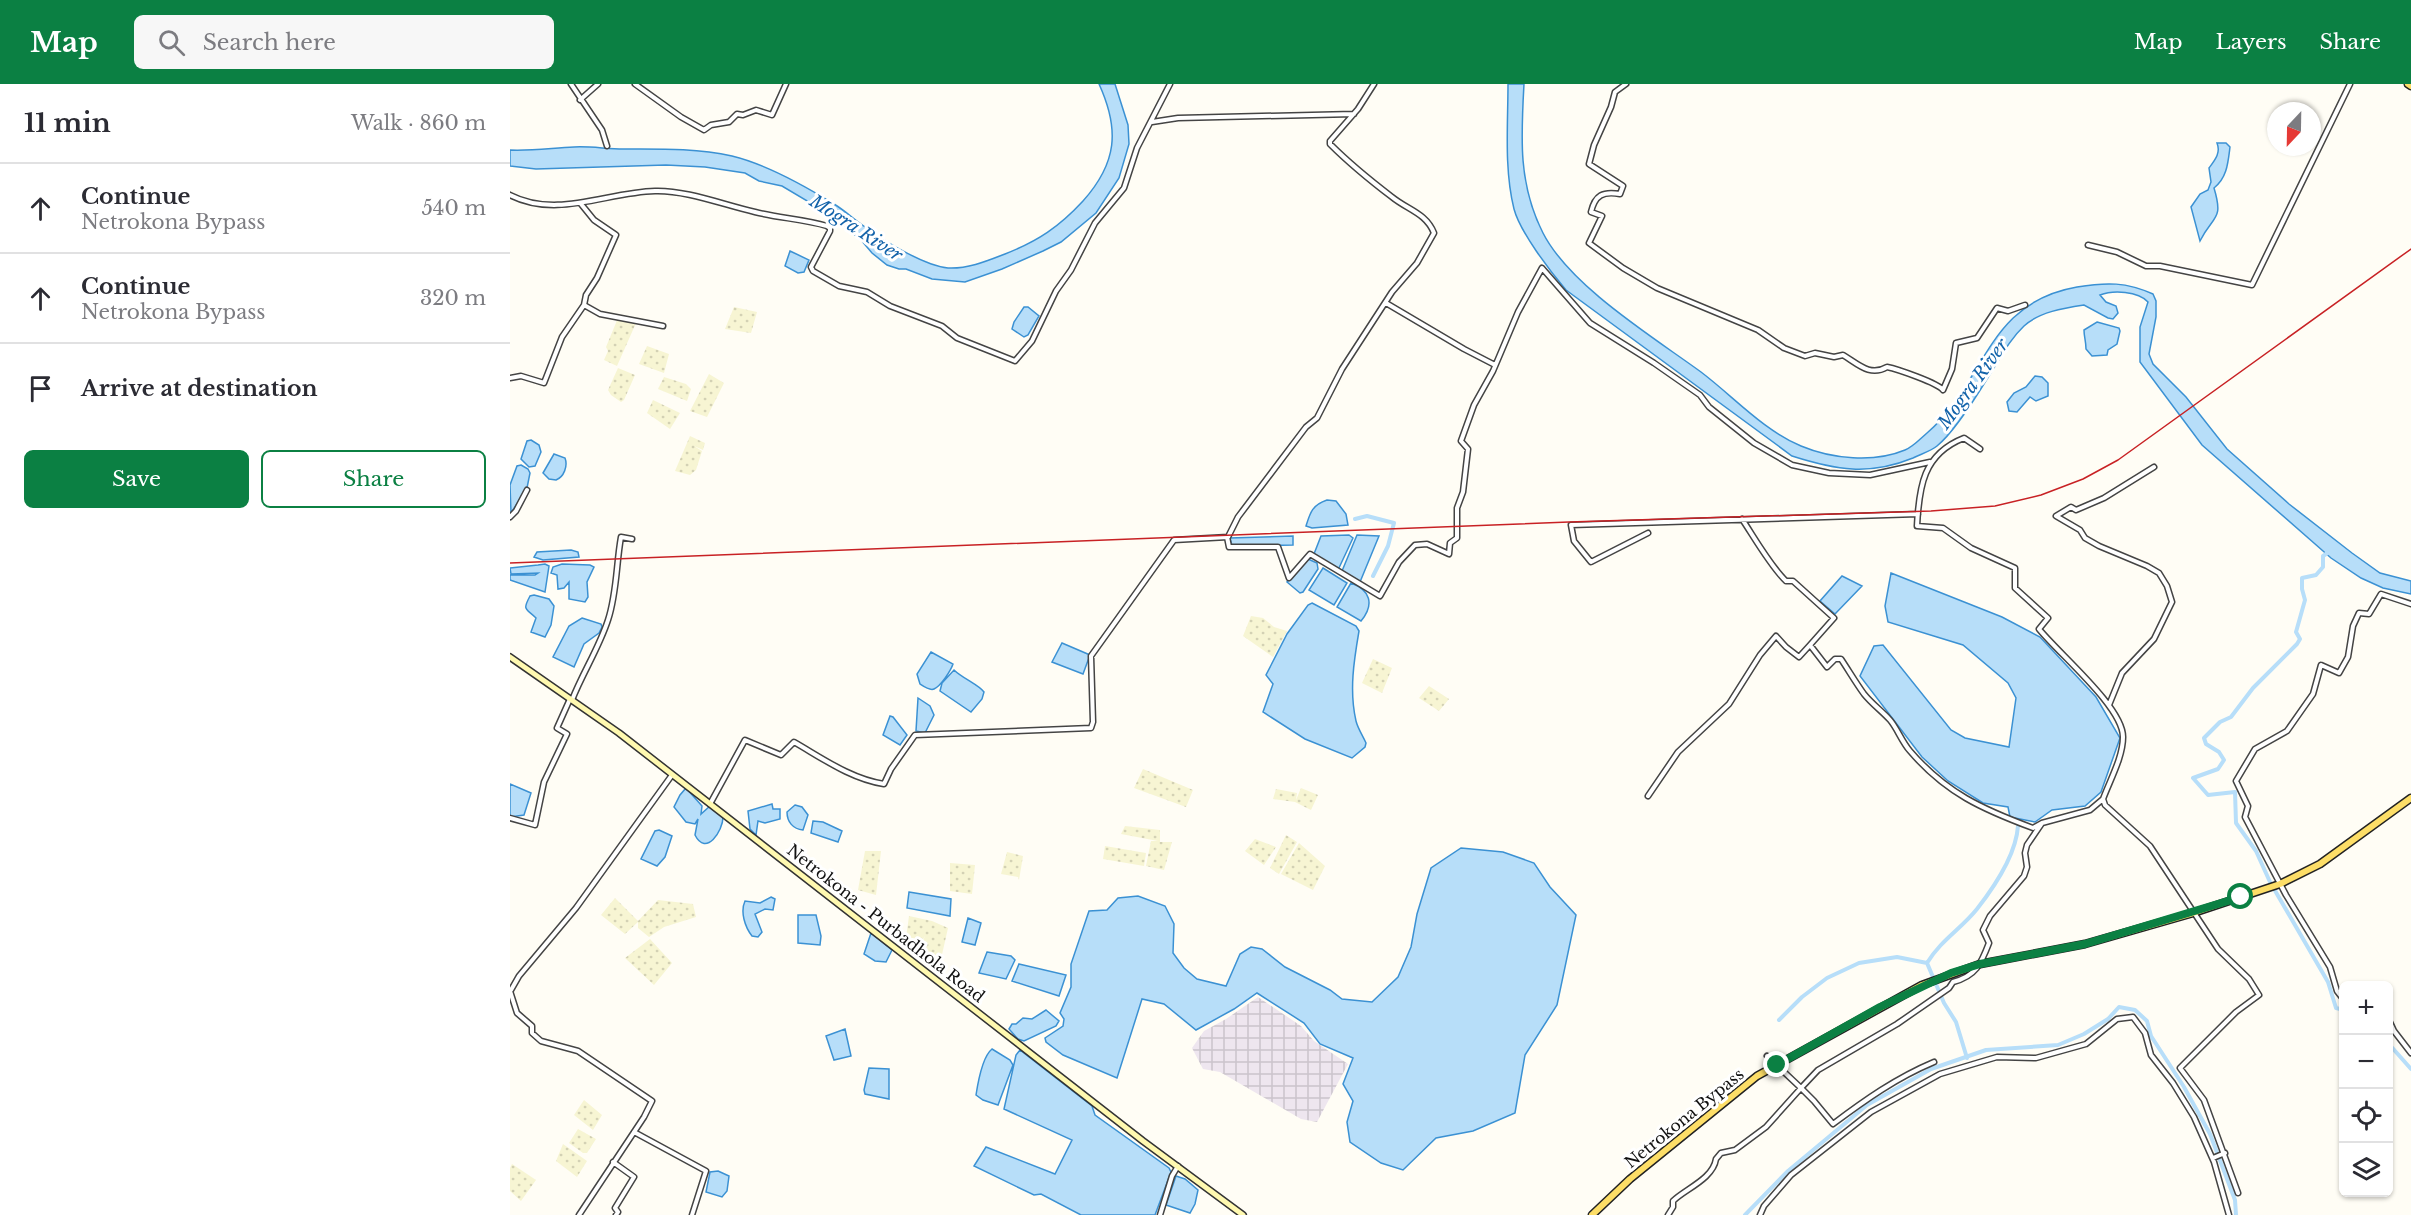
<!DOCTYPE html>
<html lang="en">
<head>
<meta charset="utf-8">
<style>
  :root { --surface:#fff; --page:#f7f7f7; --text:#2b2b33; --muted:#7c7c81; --line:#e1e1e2; --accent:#0b8043 }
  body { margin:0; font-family:"Libre Baskerville",serif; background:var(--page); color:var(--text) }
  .controls { position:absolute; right:18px; bottom:18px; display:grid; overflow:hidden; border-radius:9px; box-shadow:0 2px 4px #0004 }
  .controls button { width:54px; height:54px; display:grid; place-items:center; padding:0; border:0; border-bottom:2px solid var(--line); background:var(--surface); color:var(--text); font:30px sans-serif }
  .compass { position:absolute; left:1757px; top:18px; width:54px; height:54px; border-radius:50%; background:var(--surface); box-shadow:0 2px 4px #0004; rotate:202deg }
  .stop { position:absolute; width:18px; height:18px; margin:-14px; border:4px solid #0b8043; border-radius:50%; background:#fff }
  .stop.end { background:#0b8043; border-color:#fff; box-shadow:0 2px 6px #0008 }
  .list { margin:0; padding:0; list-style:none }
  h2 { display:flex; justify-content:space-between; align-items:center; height:78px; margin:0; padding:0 24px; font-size:26px }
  h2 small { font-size:20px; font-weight:400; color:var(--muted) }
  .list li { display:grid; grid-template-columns:39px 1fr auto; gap:18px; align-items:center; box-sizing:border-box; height:90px; padding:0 24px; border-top:2px solid var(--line) }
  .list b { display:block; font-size:22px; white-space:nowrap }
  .list p { margin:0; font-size:20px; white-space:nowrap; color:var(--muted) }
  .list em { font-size:20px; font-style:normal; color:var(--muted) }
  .actions { display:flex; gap:12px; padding:18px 24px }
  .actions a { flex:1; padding:14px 0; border:2px solid var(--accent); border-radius:9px; text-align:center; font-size:21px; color:var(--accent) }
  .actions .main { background:var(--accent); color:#fff }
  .icon { flex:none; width:33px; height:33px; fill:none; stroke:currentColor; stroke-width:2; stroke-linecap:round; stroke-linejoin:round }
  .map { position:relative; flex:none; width:1901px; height:1131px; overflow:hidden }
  header { display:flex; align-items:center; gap:36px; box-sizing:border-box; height:84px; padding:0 30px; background:var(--accent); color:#fff }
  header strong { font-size:28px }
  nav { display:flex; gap:33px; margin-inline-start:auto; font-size:21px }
  .search { width:420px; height:54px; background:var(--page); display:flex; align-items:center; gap:15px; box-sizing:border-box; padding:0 21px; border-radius:9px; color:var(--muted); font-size:22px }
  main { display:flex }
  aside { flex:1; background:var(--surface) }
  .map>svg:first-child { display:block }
  .industrial { fill:url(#industrial-grid) }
  .farmland { fill:url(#farmland-dots) }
  .water { fill:#b7def9; stroke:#3b91d3; stroke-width:1.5 }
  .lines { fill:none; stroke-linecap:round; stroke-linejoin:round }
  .canal { stroke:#b7def9; stroke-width:4 }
  .minor-casing { stroke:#444; stroke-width:7 }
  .secondary-casing { stroke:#333; stroke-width:8 }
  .primary-casing { stroke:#222; stroke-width:9 }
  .minor { stroke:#fff; stroke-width:4 }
  .secondary { stroke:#fff9b0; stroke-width:5 }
  .primary { stroke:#fdde67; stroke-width:6 }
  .rail { stroke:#c82124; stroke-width:1.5 }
  .route { stroke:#0b8043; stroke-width:8 }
  .labels { text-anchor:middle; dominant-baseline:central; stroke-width:6; stroke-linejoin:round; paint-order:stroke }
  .street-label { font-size:16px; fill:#111; stroke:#fff }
  .water-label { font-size:18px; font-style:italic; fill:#1363aa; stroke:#fff }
</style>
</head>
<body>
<header>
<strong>Map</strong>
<div class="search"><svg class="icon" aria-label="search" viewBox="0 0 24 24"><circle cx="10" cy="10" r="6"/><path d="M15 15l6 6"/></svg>Search here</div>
<nav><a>Map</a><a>Layers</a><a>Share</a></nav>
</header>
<main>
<aside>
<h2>11 min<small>Walk · 860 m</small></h2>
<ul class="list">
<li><svg class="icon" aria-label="ahead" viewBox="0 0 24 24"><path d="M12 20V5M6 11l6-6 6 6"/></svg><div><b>Continue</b><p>Netrokona Bypass</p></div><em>540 m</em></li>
<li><svg class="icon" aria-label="ahead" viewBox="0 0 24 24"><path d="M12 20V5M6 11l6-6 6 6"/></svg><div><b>Continue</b><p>Netrokona Bypass</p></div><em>320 m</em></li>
<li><svg class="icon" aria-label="arrive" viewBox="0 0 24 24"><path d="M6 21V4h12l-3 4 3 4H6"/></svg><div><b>Arrive at destination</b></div></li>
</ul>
<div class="actions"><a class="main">Save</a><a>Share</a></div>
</aside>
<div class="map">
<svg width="1901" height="1131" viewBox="0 0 1901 1131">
  <defs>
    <pattern id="industrial-grid" width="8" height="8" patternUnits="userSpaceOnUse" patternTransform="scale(1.5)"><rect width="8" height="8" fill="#eee6ef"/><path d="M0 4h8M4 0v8" fill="none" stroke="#cbc4cc"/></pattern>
    <pattern id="farmland-dots" width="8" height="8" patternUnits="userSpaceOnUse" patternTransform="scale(1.5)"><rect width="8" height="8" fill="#f7f5d3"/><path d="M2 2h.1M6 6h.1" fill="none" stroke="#d3d1b4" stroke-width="1.8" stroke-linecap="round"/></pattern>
  </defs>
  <rect width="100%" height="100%" fill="#fffdf5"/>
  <!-- industrial -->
  <path class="industrial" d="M748,913L791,942L804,957L838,980L807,1038L791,1035L710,988L693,985L682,964L694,947L716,935Z"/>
  <!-- farmland -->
  <path class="farmland" d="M224,223L247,228L241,249L215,245Z
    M108,234L126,239L107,282L94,276L98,267L96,263Z
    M137,262L159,270L154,289L129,280Z
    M108,284L125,291L114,316L111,318L101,311L98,306Z
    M199,290L214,299L197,333L180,327Z
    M154,293L176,300L181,305L177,317L148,305Z
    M143,316L170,329L160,345L137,329Z
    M180,352L195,359L193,366L184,362L192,367L186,386L180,391L165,387Z
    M741,532L753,534L764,543L777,547L763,573L733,552Z
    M863,575L882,584L872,609L852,599Z
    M919,602L939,615L929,627L909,614Z
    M633,685L683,706L676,723L624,704Z
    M791,704L808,711L801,726L785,718L763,715L766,705L787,709L786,716Z
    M615,742L650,746V758H662L654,786L636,782L641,757H648L611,750Z
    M776,751L787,758L769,790L760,784Z
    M745,755L766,763L754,781L735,767Z
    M789,759L815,782L803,806L771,790Z
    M595,762L636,769L634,782L593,775Z
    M355,767H371L366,811L348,806Z
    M497,768L513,772L509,796L508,793L491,790Z
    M440,779L465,781L462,810L440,807Z
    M105,814L128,837L148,816L183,820L186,833L154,843L139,853L128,844V838L115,850L91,831Z
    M399,832L422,837L438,844L431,875L410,863L415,852L409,862L396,854Z
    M140,855L162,879L144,901L115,874Z
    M74,1016L92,1031L83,1046L64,1031Z
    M68,1045L86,1055L77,1069H73L59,1059Z
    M53,1060L77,1077L67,1093L46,1077Z
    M2,1080L26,1096L11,1117L0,1107V1084Z"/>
  <!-- water -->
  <path class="water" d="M589,0H605L618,41L619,60L609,94L586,129L551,158L533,167L492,185L455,198L422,195L396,185H389L377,181L362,169L351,156L321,131L272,102L249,97L235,89L195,83L156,81L26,85L0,82V66C21,67 42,64 64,63C80,62 97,65 113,65C150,65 186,64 222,72C255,80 295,102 324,120C337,128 348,139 361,147C379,160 416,182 438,184C458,185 477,177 495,170C528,157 549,143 573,117C607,79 610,46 589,0Z
    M998,0H1014C1011,53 1008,100 1033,149C1060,202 1143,253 1191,288C1224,313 1253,346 1291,362C1322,375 1364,379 1395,366C1403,363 1410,355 1417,349C1476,299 1475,219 1567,203C1597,198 1616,198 1643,210L1646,217V233L1639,270L1643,280L1676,313L1717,365L1779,420L1842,469L1870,489L1901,497V510L1873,504L1851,494L1821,474L1692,361L1630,278V243L1638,218C1628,207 1603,206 1590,211L1596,218L1606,222L1608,229L1603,235L1598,234L1574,221C1554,224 1529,228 1514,242C1498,257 1489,277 1477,295C1466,313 1443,349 1427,362C1421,367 1411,370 1403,374C1359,392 1326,386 1282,372L1056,206C1040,187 1010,148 1004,125C994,85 998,40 998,0Z
    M1707,59H1716L1720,63C1718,79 1717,94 1704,104C1714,137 1703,131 1690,157L1681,123L1690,110L1698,106L1701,98L1699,84C1705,76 1711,69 1707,59Z
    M280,167L299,176L294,188L288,189L275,182Z
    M514,223H518L529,232L518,251L514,253L502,245L504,238Z
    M1587,238L1609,244L1610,247L1607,260L1598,266L1597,271L1582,272L1576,265C1576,257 1574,253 1574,246Z
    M1525,292L1532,293L1538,299V312L1526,317L1520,313L1507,328L1499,327L1497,318L1504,309L1516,303Z
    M21,356L29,361L31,368L25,382L19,383L11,375L17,357Z
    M44,370L55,374C58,382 54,393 46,396L39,395L33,389Z
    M11,381L18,385L20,389L17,404L1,429L0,401L7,382Z
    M817,416L826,417L836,430L838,441L802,444L796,442C800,429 802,421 817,416Z
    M839,451L843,454L828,486L804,470L811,452Z
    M847,451L869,452L850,498L833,490L832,487Z
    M783,452V461L722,462L720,454Z
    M61,466L68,468L69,473L33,476L24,473L27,468Z
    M798,475L807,479L808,485L793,508L790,509L777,498Z
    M52,480L80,481L84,483L77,498L78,513L75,518L59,515V498L54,504L48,505L47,491L41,489L43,483Z
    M28,481L35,480L39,482L35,508L0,496V491H25L28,489L1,490L0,484Z
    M813,484L837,499L824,521L799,506Z
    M1381,489L1492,533L1530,553L1586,613L1610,654L1591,708L1575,722L1542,726L1525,738L1500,733L1498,723L1473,719L1438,697L1412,673L1350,592L1364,562L1373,561L1441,646L1455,654L1499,663L1506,614L1498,599L1453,561L1378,538L1375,522Z
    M1332,492L1352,502L1325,530L1310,517Z
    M841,499C860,506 865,520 851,537L827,523Z
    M24,511L39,515L44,522L41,541L35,553L21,548L26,534C16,524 12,527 20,512Z
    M802,519L846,542L849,547C844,576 839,607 846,637C848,645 853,652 856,659L855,663L842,674L795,655L753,628L763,600L756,591L777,550L798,521Z
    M72,534L91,540L92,543L89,549L74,560L64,583L43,573L59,542Z
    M552,559L580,571L573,590L542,578Z
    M421,568L443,580C441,586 431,602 424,605C420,607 413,602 410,600L407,590Z
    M444,586C452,594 469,601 474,608L472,615L461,628L430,607L432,599Z
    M408,614L420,622L424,631L415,649L406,647Z
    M380,632L383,633L397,651L390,661L373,651Z
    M0,700L21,709L14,731L0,733Z
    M176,704L192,722L191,730L200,722L213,733C213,747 196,773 185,751L188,735L185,740L176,738L164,723L170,711Z
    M262,720L263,725H270V735L255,739L248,737L246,751L240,745L238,727Z
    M285,721L292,723L298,731L293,746C283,745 277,738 277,728Z
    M303,737L313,738L332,747L328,758L301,749Z
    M149,746L162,752L155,773L147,782L131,775L145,747Z
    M951,764L993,768L1024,779L1040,803L1066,831L1047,921L1015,971L1005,1029L963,1047L926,1054L893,1086L871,1079L840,1058L837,1038L843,1017L833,1000L843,974L810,960L794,939L747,909L724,925L686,946L654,920L632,915L607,994L553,971L536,958L535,954L553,942L554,935L550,929L561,903V880L579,827L597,826L608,814L628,812L655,822L664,840L663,869L674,884L687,895L716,902L730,870L741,863L752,865L775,883L820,906L832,915L862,918L888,893L901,863L907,830L921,784Z
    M399,808L441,815L440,832L397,824Z
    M261,813L265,815L263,826L255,825L245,830L252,848L248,853L242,852C235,843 230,828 235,817L250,819Z
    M288,831H306L311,852L310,861L288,859Z
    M458,834L471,839L465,861L452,858Z
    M361,849L382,866L376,878L365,877L354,870Z
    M477,868L501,872L505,876L496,895L469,889Z
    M509,880L556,891L549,912L502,897Z
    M536,926L549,937L546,942L514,957L508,955L499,945L502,940H506L513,934L522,935Z
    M335,945L341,972L324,976L316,952Z
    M482,965L500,976L503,981L488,1021L473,1016L466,1011C468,998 472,973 482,965Z
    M510,966L582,1022L585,1031L659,1084L661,1088L645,1131H571L531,1110L524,1111L464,1082L476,1063L545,1090L562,1056L494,1025L506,971Z
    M359,984L379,985V1015L355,1010L354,1006Z
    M208,1087L219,1092L217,1107L212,1113L196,1108L200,1088Z
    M666,1092L675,1095L688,1106L685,1120L680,1129L656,1121Z"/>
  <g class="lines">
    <!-- canal -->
    <path class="canal" d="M845,435L857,432L884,439L878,462L863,492
      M1819,468L1813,472V483L1806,491L1792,494V505L1795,516L1786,548L1790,555L1787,560L1743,604L1721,633L1710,638L1694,654L1696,660L1709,668L1714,676L1708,685L1683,694L1698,711L1725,708L1726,739L1746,767L1760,798L1818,898L1826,924L1834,926
      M1269,936L1292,913L1317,894L1349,879L1387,873L1417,879
      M1878,959L1901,985
      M1457,974L1446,938L1434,919L1417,879C1431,856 1451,845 1467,825C1485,802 1506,771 1508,742
      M1235,1131L1278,1087L1357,1021L1421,985L1476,966L1548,961L1574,950L1598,935L1609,923L1625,926L1637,937L1641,952L1674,1003L1700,1050L1725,1116L1726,1131"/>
    <defs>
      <path id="minor" d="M61,0L92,46L97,62
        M125,0L171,33L194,46L201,41L219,38L227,30L233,31L246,26L262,31L276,0
        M1116,0L1105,8L1101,23L1084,61L1079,80L1113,102L1110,110C1093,107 1085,111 1081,128L1092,132L1079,159L1113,184L1147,204L1248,246L1274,264L1295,272L1305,269L1324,273L1333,271C1348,280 1360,293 1377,283C1387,285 1428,299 1433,306L1442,285L1446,259L1467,254L1487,224L1498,227L1515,221
        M70,16L88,0
        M642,38L668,34L844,30
        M0,111C47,135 97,108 145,107C176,106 214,121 245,128C268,134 294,135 317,142L320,144V147L301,183L303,187L329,202L357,208L380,222L432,242L447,254L505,277L522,257L546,207L561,186L585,139L614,104L627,64L660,0
        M71,120L84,136L106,151L87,194L76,211L74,221L90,230L153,242
        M1578,161L1607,168L1636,182H1650L1742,201L1840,0
        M876,219L954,265L985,281
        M0,294L11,292L34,299L52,253L74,221
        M1470,365L1454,354C1413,370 1409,403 1407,442L1433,444L1461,464L1505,484V504L1538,534L1529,545C1549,570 1613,623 1613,653C1613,673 1600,696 1593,715L1595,721L1640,762L1708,865L1739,895L1749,911L1726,928L1670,984L1694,1016L1728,1109
        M0,433L6,427L17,406
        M1232,435C1244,453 1261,483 1276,497H1283L1324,534L1300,561
        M1138,449L1081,478L1064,457L1061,441L1408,430
        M717,453L719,463H768L779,494L800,470L870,512L889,478L905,461L917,460L939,470L940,459L947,454V424L953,408L958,365L951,357L964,321L983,287L1008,228L1032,184L1080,239L1144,279L1190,311L1199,323L1244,359L1282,381L1319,389L1360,391L1420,378
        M62,616C73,588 89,564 98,536C107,509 106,481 111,453L122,455
        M1599,621L1612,589L1644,555L1662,518L1657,502L1649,489L1637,482L1589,462L1575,454L1570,446L1546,432L1561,423L1566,426L1594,414L1644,383
        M1138,712L1168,668L1219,620L1250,571L1266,552L1276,563L1289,573L1300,561L1317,583L1325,575H1331C1339,587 1346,599 1354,610C1362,620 1372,627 1380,636C1387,644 1392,658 1400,667C1436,709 1472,725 1523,744L1532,739
        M200,720L235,656L271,671L284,658C312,674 341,695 374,700L381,685L405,651L581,644L583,638L581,572L664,456L718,453L728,433L796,343L807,334L832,285L882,208L907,179L924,149C916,129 898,126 882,113C861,97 839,79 820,60V57L848,25L864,0
        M0,734L25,741L34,698L57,650L47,644L60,615
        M1,906L9,892L66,824L162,691
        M0,907L7,929L22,942V949L31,957L68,967L142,1017L134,1033L69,1131
        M1834,916L1827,907L1820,883L1776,811L1735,733L1738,722L1726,697L1745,665L1777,647L1803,610L1811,581L1829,589L1838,573L1843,542L1849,529L1859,530L1871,510L1901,520
        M1878,934L1884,947L1901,969
        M1257,972L1291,1004L1308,986L1387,940L1439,904L1443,898C1466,892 1471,880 1479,859L1473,846L1480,832L1514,792L1517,783L1515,769L1517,761L1532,739L1580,726L1593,715
        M124,1048L196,1087L182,1131
        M1703,1074L1715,1069
        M103,1078L124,1093L105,1124L108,1128L106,1131
        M650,1131L662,1092L668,1082
        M1158,1131L1163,1123V1117C1175,1105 1203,1095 1206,1075L1211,1069L1225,1066L1256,1043L1291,1004L1304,1017L1323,1040C1355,1016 1386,994 1424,978
        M1250,1131L1254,1122L1281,1091L1361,1028L1430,990L1487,973L1526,974L1576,960L1607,935L1623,933L1635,949L1641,971L1663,999L1684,1033L1704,1078L1719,1131"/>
      <path id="secondary" d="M0,573L109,649L633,1057L733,1131"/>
      <path id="primary" d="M1898,0L1901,2
        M1082,1131L1120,1095L1247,992L1412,901L1470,880L1575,860L1683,829L1770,800L1810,780L1901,714"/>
    </defs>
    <!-- minor casing -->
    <use href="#minor" class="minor-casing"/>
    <!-- secondary casing -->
    <use href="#secondary" class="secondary-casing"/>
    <!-- primary casing -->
    <use href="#primary" class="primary-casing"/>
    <!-- minor -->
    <use href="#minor" class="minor"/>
    <!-- secondary -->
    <use href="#secondary" class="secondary"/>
    <!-- primary -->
    <use href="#primary" class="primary"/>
    <!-- rail -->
    <path class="rail" d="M0,479L1059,438L1421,427L1485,422L1531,411L1573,395L1608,376L1901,165"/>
  </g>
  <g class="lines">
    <!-- route -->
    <path class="route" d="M1267,981L1370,923L1441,889L1470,880L1575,860L1731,813"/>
  </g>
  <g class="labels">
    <!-- street labels -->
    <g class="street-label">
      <text transform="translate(376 839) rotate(38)">Netrokona - Purbadhola Road</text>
      <text transform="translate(1174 1034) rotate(-39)">Netrokona Bypass</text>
    </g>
    <!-- water labels -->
    <g class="water-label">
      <text transform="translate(346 144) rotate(33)">Mogra River</text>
      <text transform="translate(1463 300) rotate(-54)">Mogra River</text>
    </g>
  </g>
</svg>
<div class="controls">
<button>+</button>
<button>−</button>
<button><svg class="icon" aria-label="locate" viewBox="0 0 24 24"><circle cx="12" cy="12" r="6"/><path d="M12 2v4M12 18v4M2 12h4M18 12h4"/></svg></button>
<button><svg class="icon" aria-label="layers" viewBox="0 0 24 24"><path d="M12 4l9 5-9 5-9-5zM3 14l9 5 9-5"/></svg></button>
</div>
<svg class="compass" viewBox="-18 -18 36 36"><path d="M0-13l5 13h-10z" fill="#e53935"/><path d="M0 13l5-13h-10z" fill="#7c7c81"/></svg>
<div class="stop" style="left:1731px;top:813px"></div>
<div class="stop end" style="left:1267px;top:981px"></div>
</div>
</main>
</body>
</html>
